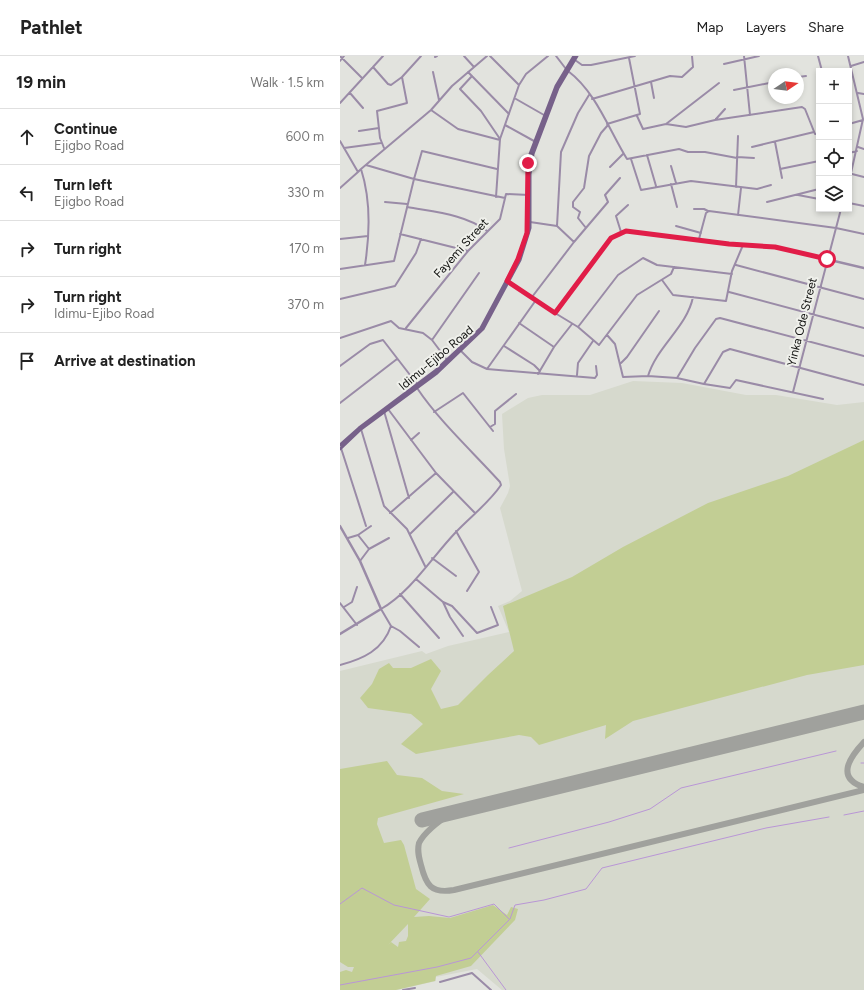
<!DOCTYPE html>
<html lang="en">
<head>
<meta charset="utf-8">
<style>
  :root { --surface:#fff; --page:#f6f6f6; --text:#222; --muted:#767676; --line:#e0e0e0 }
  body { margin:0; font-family:Figtree,sans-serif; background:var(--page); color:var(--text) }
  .controls { position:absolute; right:12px; top:12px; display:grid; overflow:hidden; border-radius:0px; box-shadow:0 2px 6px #0003 }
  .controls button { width:36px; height:36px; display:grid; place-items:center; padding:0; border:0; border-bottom:1px solid var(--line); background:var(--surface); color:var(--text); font:20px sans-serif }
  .compass { position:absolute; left:428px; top:12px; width:36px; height:36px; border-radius:50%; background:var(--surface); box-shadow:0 2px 6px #0003; rotate:77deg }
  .stop { position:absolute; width:12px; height:12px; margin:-9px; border:3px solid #e11d48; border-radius:50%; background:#fff }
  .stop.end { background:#e11d48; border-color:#fff; box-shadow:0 1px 4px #0008 }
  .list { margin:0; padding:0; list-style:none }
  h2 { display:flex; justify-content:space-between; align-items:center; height:52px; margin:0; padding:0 16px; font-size:17px }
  h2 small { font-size:13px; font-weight:400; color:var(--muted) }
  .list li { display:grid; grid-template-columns:26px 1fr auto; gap:12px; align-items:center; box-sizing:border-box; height:56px; padding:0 16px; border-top:1px solid var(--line) }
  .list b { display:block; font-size:15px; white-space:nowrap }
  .list p { margin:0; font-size:13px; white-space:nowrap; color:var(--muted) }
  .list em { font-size:13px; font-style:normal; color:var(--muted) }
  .icon { flex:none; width:22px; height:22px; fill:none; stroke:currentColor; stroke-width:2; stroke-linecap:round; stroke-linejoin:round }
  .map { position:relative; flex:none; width:524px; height:934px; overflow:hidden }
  header { display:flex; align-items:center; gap:24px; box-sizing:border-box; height:56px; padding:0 20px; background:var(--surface); border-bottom:1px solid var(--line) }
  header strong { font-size:19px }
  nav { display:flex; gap:22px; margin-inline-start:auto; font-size:14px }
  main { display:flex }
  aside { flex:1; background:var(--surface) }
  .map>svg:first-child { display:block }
  .built { fill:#d6d9cd }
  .green { fill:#c2ce94; fill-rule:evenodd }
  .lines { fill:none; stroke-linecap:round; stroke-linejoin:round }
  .stream { stroke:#b996d6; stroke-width:1 }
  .taxiway { stroke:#a0a19d; stroke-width:6 }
  .runway { stroke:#a0a19d; stroke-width:15 }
  .minor { stroke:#9a8ba7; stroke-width:2 }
  .tertiary { stroke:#9a8ba7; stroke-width:2.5 }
  .secondary { stroke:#77618a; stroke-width:3 }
  .route { stroke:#e11d48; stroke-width:5 }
  .labels { text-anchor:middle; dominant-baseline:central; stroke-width:4; stroke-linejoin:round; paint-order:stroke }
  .street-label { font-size:12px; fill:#10110f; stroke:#eff0eb }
</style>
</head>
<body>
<header>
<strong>Pathlet</strong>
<nav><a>Map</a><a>Layers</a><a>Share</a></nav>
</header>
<main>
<aside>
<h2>19 min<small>Walk · 1.5 km</small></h2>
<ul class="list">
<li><svg class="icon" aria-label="ahead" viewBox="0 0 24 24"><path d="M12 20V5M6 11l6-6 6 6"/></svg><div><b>Continue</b><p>Ejigbo Road</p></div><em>600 m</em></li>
<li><svg class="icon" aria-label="left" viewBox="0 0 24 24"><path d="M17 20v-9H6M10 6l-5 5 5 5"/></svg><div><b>Turn left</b><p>Ejigbo Road</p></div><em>330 m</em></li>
<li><svg class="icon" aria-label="right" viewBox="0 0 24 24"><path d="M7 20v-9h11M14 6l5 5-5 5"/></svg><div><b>Turn right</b></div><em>170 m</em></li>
<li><svg class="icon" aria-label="right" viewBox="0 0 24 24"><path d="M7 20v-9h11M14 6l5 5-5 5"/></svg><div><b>Turn right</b><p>Idimu-Ejibo Road</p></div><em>370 m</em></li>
<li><svg class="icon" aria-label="arrive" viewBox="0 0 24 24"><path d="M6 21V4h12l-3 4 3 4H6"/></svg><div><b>Arrive at destination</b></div></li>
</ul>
</aside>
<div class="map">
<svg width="524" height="934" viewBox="0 0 524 934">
  <rect width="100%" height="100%" fill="#e2e3de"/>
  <!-- built -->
  <path class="built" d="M293,325L342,327L406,339H436L497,349L524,346V934H162L137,913L96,921V925L57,934H0V615L82,595L86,598L108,590L169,576L158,550L170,545L182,535L160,452L168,437L170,430L164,393L162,358L188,342L202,339H250Z"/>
  <!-- green -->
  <path class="green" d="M524,384V609L467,619L293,665L265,683L266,669L199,689L191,681L179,679L76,698L61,688L83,668L71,658L28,652L20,642L32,628L39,613L49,607L53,612H71L91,603L101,615L91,633L101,653L118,649L148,619L174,595L163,550L232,521L283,491L368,447L448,420Z
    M47,705L57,719L82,722L102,735L124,738L38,762L37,768L44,787L61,784L64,789L76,833L90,843L74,861L89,860L110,862L153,849L167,859L171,851L178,853L175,864L131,910L96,920L95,925L56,934H0V916L6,914L12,916L14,911H8L0,906V713ZM68,868V880L66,885L59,886L58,891L51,886L48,889Z"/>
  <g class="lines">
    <!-- stream -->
    <path class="stream" d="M521,707H524
      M504,759L524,755
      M169,792L269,766L310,753L341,732L496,695
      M0,848L22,832L54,849L109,861L154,848L169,863
      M138,896L166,934
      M0,929L97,911L131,902L170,863L175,849L204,844L246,833L262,812L426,772L489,761"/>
    <!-- taxiway -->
    <path class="taxiway" d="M524,686C510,701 495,722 524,731
      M113,756C102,763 85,775 79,787C77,795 79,802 81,809C86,829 91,838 114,834L524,734"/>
    <!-- runway -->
    <path class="runway" d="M82,764L524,656"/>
    <!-- minor -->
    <path class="minor" d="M0,0L22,22
      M124,0L134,11
      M150,0L179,29
      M216,0L226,13
      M404,0L410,59
      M478,0L482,15
      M508,0L523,63L509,126
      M95,1L97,0
      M235,4L242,9H251L295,0
      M0,5L4,0
      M384,8L419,0
      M511,10L524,6
      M33,11L48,28L51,29L62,21L81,0
      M228,15C256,36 269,74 287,103L339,93L348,96H365L397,102
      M93,16L99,44
      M128,16L169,58
      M132,20L120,33L141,55L160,83
      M458,21L466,20
      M311,26L314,42
      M394,34L434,26
      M10,37L23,52
      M518,37L524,38
      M176,43L204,59
      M252,43L330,20L342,21L353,11L352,0
      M0,47L43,0
      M91,54L118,73L160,84
      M297,60L303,73L326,68L379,27
      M376,63L385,53
      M267,68L300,58L289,2
      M326,68L346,71L375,64L462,51L465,53L475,78H479
      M509,68L523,64
      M165,69L194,85
      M19,75L39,72
      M0,85L18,116L21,113
      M435,86L442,122
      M412,91L474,76
      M518,91L524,93
      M4,92L41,87
      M44,92L40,82L37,55L67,47L62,21
      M509,97L517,95
      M307,99L316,130
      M397,101L414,102
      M291,103L301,134L351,125L417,133L431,129
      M26,109L74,123L165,142
      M331,110L336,127
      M270,111L283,98
      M440,113L479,105
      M512,118L524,121
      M331,128L337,151
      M396,131L398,80
      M0,132L18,116
      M458,139L479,143
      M156,141L160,83L179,29L186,18L208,0
      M45,146L67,148
      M427,146L479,133
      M509,147L524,150
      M67,151C94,156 125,158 147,175
      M354,153H364L368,155
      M398,159L401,132
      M190,166L217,170L234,186
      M217,170L221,96L238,57L249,39
      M336,170L361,177
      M246,172L238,162L240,156L233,151V146L244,132L249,100L261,77L268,69
      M281,176L276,160L288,149
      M60,178L128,195
      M0,183L28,180
      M359,183L366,157L369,155L496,172L524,178
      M25,209C30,177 31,144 21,113L91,54L112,30L147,0
      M396,209L524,243
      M0,213L54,205L74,123L82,95L157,113
      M322,224L333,239L386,245L392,215L403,189
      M389,236L524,272
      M192,241L234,186L268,146L265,139L280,122
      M353,241C347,271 317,290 308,320L337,322L364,328L383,296L390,293L524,329
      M0,243L55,230L76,197L81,183
      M215,257L238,271L259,289L297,239L331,218L334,211
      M179,267L214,291
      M238,271L278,219L303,202L317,209L392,218
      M66,272L128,195L160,163L166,138L189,139
      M267,279L275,288L283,321L308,320
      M0,282L51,265L59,272L83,277L92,284L139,217
      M92,284L107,304
      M164,290L194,309L200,315
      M121,295L132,306L147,313L255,322L257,319L256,310
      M281,307L287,301L319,255
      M0,310L30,288L43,284L77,328
      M147,313L196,244
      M198,318L214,291L232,268
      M237,319L238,307L253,285
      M337,322L355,292L376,263L380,262L524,300
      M364,328L390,332L396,324L483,343
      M77,332C100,366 132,395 160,426L161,429C149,447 130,461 116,476C92,501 71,536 41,553L51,570L60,575L79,591
      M453,336L501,153
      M0,347L57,303
      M48,353L96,417L135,457
      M44,355L69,442
      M94,356L123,337L153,375
      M150,371L155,368V355L176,338
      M21,373L44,450L67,473L85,510
      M71,384L79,377
      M1,392L26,470
      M50,457L96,417
      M116,475L139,516L127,535
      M70,478L113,436
      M18,479L31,470
      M8,482L18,479L29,493
      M92,502L116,520
      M20,505L29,493L49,482
      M76,523L103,546L112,550L137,577L158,569L151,551
      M60,538L99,582
      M103,546L110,561L123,580
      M0,547L17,569
      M4,551L12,546L17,531
      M0,609C23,603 43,594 51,570
      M100,926L132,917L151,934
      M63,934L75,932"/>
    <!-- tertiary -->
    <path class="tertiary" d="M168,225L215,257L271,182L286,175L389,188L435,191L524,212
      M0,470L20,505L41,553L0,578"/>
    <!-- secondary -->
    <path class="secondary" d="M0,389L19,372L95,315L141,272L178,203L188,172V118L190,98L216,30L234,0
      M0,393L21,373L97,317L143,273L180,204L190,172V118L193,98L218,32L237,0"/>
  </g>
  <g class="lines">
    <!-- route -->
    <path class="route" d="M188,107L187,177L178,203L167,225L215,257L271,182L286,175L389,188L435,191L487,203"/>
  </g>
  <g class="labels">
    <!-- street labels -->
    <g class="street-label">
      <text transform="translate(121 192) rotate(-48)">Fayemi Street</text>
      <text transform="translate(462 266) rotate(-76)">Yinka Ode Street</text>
      <text transform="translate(96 302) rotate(-40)">Idimu-Ejibo Road</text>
    </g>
  </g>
</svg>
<div class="controls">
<button>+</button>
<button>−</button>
<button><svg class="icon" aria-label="locate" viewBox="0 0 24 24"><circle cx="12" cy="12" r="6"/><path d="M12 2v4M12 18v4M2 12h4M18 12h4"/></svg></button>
<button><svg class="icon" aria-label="layers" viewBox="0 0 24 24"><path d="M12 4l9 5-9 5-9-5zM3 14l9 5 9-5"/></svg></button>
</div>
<svg class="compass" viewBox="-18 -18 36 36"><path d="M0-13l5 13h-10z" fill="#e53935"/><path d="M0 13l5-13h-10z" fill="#767676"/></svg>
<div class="stop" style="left:487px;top:203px"></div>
<div class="stop end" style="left:188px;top:107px"></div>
</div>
</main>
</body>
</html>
